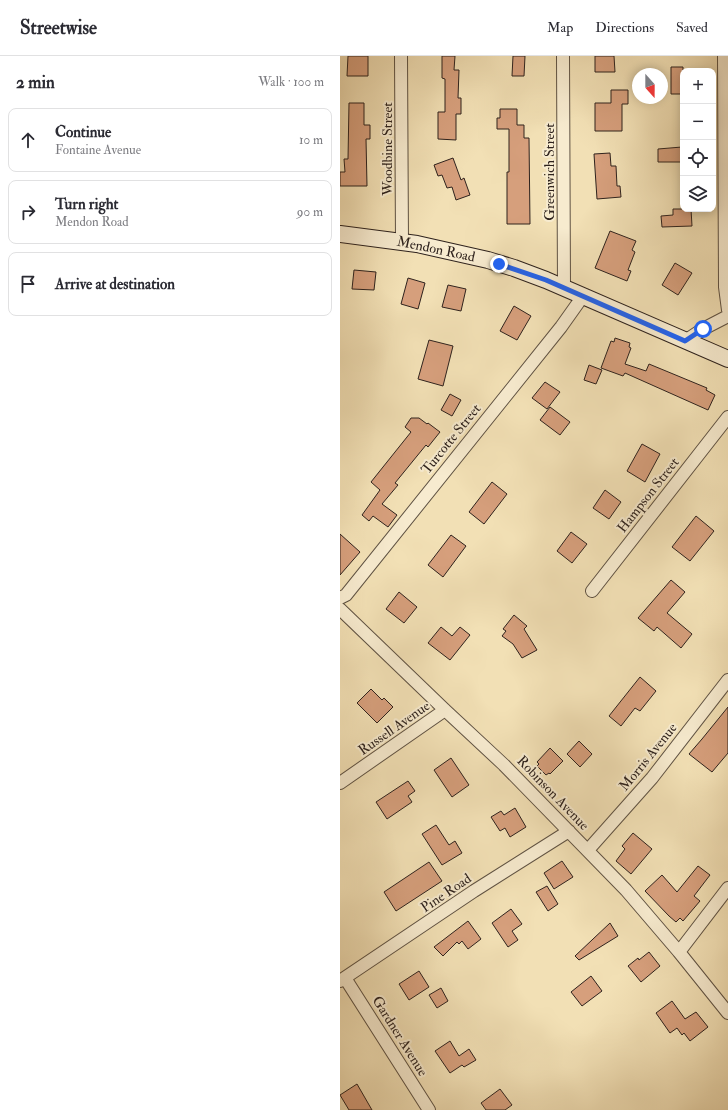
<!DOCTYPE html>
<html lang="en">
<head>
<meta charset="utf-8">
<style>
  :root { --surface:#fff; --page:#f2f2f3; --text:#2b2b33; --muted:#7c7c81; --line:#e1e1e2 }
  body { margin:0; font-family:"IM FELL Double Pica",serif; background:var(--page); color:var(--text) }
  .controls { position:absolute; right:12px; top:12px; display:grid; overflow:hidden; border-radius:8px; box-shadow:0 2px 10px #0003 }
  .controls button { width:36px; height:36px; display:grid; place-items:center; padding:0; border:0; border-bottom:1px solid var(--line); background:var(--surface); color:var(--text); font:20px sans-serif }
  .compass { position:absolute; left:292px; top:12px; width:36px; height:36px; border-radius:50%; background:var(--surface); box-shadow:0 2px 10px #0003; rotate:159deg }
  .stop { position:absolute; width:12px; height:12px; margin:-9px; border:3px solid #2563eb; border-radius:50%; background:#fff }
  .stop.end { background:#2563eb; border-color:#fff; box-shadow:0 1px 4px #0008 }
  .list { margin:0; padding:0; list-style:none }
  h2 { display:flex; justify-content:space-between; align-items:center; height:52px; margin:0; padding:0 16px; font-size:17px }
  h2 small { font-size:13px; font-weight:400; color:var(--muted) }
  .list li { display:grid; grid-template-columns:26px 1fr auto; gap:12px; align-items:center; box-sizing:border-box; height:64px; margin:0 8px 8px; padding:0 8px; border:1px solid var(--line); border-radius:8px }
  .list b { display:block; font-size:15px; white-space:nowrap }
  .list p { margin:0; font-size:13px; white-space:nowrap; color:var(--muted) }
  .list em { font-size:13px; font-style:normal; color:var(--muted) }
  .icon { flex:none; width:22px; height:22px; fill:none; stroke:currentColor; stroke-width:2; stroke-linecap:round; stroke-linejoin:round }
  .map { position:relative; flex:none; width:388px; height:1054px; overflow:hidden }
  header { display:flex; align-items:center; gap:24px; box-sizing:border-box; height:56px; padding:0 20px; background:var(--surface); border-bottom:1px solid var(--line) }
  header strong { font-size:19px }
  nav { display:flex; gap:22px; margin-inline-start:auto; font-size:14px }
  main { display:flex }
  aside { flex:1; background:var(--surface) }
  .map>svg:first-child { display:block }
  .building { fill:#d69f7c; stroke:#2e221d }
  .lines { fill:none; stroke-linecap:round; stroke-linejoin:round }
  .street-casing { stroke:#5f5243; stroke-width:14 }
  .secondary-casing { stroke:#2e221d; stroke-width:18 }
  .street { stroke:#f7ebcf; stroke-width:12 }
  .secondary { stroke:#f7ebcf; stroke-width:16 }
  .route { stroke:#2563eb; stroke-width:5 }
  .labels { text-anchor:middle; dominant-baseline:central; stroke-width:4; stroke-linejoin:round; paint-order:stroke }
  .street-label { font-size:14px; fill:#2e221d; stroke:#f7ebcf }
</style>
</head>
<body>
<header>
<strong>Streetwise</strong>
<nav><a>Map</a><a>Directions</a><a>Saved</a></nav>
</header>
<main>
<aside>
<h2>2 min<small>Walk · 100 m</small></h2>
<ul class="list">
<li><svg class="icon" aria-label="ahead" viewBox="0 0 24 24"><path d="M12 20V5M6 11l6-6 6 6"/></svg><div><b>Continue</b><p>Fontaine Avenue</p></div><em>10 m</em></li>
<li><svg class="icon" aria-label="right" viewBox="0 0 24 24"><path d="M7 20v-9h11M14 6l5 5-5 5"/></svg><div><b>Turn right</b><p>Mendon Road</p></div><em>90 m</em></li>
<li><svg class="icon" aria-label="arrive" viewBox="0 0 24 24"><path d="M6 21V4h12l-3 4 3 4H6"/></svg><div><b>Arrive at destination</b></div></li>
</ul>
</aside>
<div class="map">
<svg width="388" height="1054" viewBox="0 0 388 1054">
  <rect width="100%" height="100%" fill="#f2e0b5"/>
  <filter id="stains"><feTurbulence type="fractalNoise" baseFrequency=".005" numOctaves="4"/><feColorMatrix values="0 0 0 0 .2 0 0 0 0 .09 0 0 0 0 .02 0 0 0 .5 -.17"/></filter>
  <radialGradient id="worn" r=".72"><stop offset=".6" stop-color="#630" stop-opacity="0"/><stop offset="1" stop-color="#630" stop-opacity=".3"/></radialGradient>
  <!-- building -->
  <path class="building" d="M8,0H28V20H7Z
    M102,0H115L114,14H119L118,42H121V58H116V84L98,83V56H105V23L102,22Z
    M173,0H185L184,20H172Z
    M255,0H274L275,16H255Z
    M331,11H343V38H331Z
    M271,34H288V48H282V75H255V47H271Z
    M9,47H24V69H30V83H26L27,130H0V116H5L4,103H8Z
    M160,53H177V69H184V82H189L190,168H167V116H169V73H157V62H160Z
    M342,91V106H318V93Z
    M270,97L271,110H276L277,130H280L281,141L257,143L254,98Z
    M113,102L121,124L124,122L130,139L116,144L112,131L107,132L102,119L98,120L94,109Z
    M333,153H351L352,170L322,171L321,160L333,159Z
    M270,175L296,185L292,194L295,196L288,214L291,215L287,225L255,212Z
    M335,207L352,217L338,239L322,229Z
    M14,214L36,216L34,234L12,233Z
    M68,222L85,227L78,253L61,248Z
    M108,229L126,233L121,255L102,251Z
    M174,250L191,260L177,284L160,275Z
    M275,282L290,287L289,291L291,292L285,308L306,315L309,308L367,332L366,334L375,339L368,354L285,317L283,320L261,312L271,285L274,286Z
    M89,284L113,290L103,330L78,323Z
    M249,309L262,314L256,328L244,324Z
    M205,326L220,336L207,353L192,342Z
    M110,338L121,344L112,360L101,354Z
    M210,351L230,366L220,379L200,364Z
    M71,362H79L87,368L88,367L100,376L88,391L86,389L55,427L58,429L42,448L57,459L48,471L33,460L29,465L22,459L40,434L31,426L71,376L65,371Z
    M302,388L320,398L305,426L287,415Z
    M152,426L167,438L144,468L129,456Z
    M265,434L281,446L269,463L253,452Z
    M356,460L374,475L350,505L332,491Z
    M231,476L247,488L232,507L217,495Z
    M0,478L20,496L0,519Z
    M111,479L126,490L103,521L88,509Z
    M331,524L345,536L327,557L352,578L341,592L317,571L314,575L298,562Z
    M59,536L77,551L64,567L46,553Z
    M174,559L187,570L184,573L197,594L182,602L173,588L162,580L166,575L163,573Z
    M101,571L112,580L120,571L130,579L110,604L88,587Z
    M300,621L316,635L300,655L295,652L281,670L269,660Z
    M31,633L42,644L44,642L53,651L37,667L17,647Z
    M388,651V697L372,716L349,698L362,683Z
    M239,685L252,698L240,711L227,698Z
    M210,692L223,705L210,718L209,717L206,719L197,710L199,708L197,706Z
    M111,702L129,729L112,741L94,714Z
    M68,725L75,735L68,740L72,746L47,763L36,746Z
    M175,752L186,771L170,781L165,772L160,775L151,761L161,755L164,759Z
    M96,769L109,789L115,785L122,797L102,809L82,778Z
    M293,777L312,793L291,818L276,805L285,793L282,790Z
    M222,805L233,821L214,833L204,817Z
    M89,806L102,825L56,855L44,836Z
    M358,810L370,819L354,840L360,845L343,865L340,862L336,866L329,860L305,835L322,819L337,836Z
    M207,830L218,848L208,855L196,836Z
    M171,853L182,868L172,875L178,884L168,891L152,867Z
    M128,865L141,883L128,893L122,885L119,888L117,886L103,900L94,891Z
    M270,867L278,880L239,904L235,900Z
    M309,896L320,910L301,926L288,910L298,902L299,904Z
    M79,915L89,931L69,944L59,928Z
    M251,920L262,935L242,950L231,936Z
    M101,932L108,945L97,952L89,939Z
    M332,945L345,963L356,956L368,971L350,985L344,977L342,979L337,972L330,977L316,957Z
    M110,985L119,1000L129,993L136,1004L124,1011L122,1009L110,1017L95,995Z
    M17,1028L32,1054H9L0,1039Z
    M160,1033L172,1049L165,1054H146L141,1047Z"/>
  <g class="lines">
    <defs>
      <path id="street" d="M61,0L62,186
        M223,0L224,232
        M384,0L385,231L388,254
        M345,285L363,273L388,260
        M252,535L388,361
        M0,542L6,539L221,271L243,240
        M0,553L105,654L164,709L286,834L339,896L388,957
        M0,727L105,654
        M248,794L312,722L388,624
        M339,896L388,832
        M5,922L89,1054
        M0,925L134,835L229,775"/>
      <path id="secondary" d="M0,178L77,188L148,204L174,212L206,224L388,303"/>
    </defs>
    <!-- street casing -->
    <use href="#street" class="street-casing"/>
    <!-- secondary casing -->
    <use href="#secondary" class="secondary-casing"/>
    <!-- street -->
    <use href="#street" class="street"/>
    <!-- secondary -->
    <use href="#secondary" class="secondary"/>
  </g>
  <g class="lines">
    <!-- route -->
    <path class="route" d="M159,208L206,224L345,285L363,273"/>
  </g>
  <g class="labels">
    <!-- street labels -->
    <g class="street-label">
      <text transform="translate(47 93) rotate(-90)">Woodbine Street</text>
      <text transform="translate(209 116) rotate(-90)">Greenwich Street</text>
      <text transform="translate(96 193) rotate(12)">Mendon Road</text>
      <text transform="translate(111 383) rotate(-51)">Turcotte Street</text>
      <text transform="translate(308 439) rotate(-52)">Hampson Street</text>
      <text transform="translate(54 672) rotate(-35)">Russell Avenue</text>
      <text transform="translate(308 701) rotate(-51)">Morris Avenue</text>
      <text transform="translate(213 737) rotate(46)">Robinson Avenue</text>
      <text transform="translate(106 837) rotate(-34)">Pine Road</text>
      <text transform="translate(60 980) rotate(58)">Gardner Avenue</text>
    </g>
  </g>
  <rect width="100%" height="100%" filter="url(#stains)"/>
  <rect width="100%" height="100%" fill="url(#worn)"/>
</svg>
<div class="controls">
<button>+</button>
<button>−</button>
<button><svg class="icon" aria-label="locate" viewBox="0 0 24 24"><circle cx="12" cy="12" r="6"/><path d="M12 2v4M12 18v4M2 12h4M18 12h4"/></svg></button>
<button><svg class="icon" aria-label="layers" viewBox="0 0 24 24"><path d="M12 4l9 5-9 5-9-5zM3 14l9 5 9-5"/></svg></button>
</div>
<svg class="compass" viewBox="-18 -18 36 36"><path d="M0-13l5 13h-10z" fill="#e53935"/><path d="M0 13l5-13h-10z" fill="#7c7c81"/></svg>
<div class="stop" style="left:363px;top:273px"></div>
<div class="stop end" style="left:159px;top:208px"></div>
</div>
</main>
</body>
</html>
